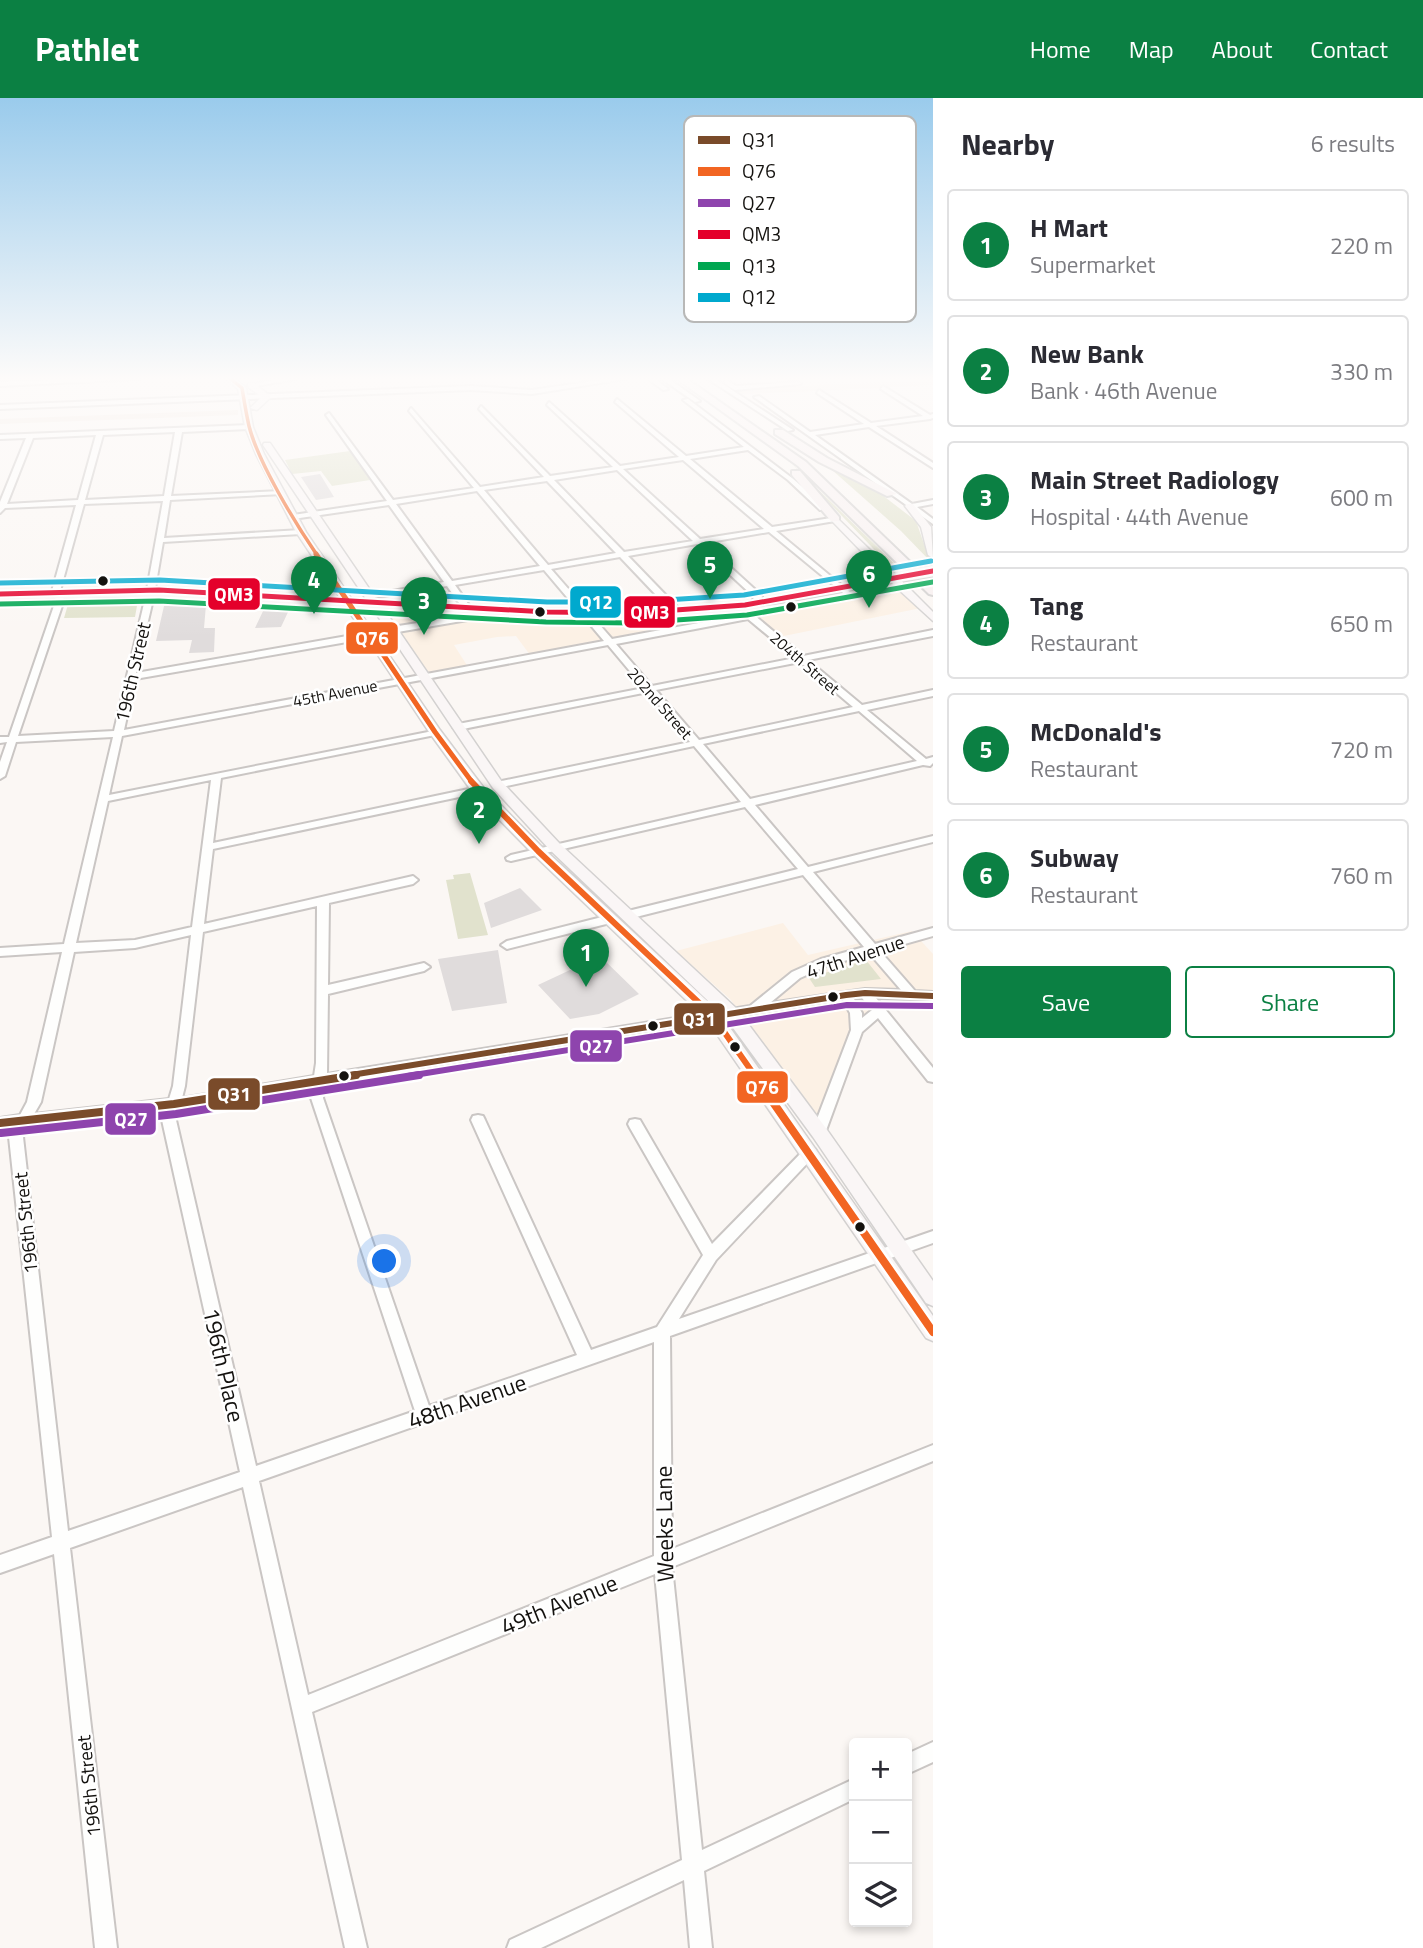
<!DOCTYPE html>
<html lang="en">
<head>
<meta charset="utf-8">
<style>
  :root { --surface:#fff; --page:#f2f2f3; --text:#2b2b33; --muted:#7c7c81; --line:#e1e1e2; --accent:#0b8043 }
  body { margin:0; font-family:"Titillium Web",sans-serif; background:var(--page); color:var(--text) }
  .controls { position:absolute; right:21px; bottom:21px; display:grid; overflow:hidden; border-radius:7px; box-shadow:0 4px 10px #0003 }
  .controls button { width:63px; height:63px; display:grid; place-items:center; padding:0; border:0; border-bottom:2px solid var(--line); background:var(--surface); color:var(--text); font:35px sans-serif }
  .you { position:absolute; left:385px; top:1164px; width:24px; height:24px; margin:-18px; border:5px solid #fff; border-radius:50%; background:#1a73e8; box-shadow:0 0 0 10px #1a73e833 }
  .badge { display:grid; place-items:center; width:46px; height:46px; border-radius:50%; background:var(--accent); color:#fff; font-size:23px; font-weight:700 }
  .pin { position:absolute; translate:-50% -58px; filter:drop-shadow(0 2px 4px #0008) }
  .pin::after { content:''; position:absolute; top:37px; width:24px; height:21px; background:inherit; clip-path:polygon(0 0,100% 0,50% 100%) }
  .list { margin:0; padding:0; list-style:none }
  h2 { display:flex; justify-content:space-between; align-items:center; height:91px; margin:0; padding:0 28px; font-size:30px }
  h2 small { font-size:23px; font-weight:400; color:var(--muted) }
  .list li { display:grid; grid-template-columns:46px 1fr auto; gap:21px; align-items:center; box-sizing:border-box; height:112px; margin:0 14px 14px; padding:0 14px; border:2px solid var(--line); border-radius:7px }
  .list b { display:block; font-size:26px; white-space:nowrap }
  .list p { margin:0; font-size:23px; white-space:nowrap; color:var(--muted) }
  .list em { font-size:23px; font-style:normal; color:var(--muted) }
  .actions { display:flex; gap:14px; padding:21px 28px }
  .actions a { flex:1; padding:16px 0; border:2px solid var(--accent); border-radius:7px; text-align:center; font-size:24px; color:var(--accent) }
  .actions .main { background:var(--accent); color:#fff }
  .icon { flex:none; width:38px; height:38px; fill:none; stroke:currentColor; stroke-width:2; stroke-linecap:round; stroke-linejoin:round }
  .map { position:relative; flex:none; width:933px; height:1850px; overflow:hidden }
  header { display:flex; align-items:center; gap:42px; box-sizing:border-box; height:98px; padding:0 35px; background:var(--accent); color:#fff }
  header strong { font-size:33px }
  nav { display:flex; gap:38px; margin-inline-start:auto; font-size:24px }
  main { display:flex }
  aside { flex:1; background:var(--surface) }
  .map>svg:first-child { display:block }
  .commercial { fill:#fcf1e5 }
  .built { fill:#f1e7df }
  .green { fill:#e1e2cd }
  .building { fill:#e0dcdc }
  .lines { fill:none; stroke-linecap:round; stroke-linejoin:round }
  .minor-casing { stroke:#cac6c4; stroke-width:4 }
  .major-casing { stroke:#d3d1d0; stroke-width:3 }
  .highway-casing { stroke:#d3d1d0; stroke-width:4 }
  .minor { fill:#fefefd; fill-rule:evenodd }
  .major { fill:#faf6f6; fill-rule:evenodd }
  .highway { fill:#f8f1f1; fill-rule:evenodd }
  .major-bridge-casing { stroke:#d3d1d0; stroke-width:14; stroke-linecap:butt }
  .major-bridge { stroke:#faf6f6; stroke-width:11 }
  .bus-1-far1-casing { stroke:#fff; stroke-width:10 }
  .bus-1-casing { stroke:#fff; stroke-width:13 }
  .bus-2-far3-casing { stroke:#fff; stroke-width:6 }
  .bus-2-far2-casing { stroke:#fff; stroke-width:9 }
  .bus-2-far1-casing { stroke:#fff; stroke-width:10 }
  .bus-2-casing { stroke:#fff; stroke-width:13 }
  .bus-3-far1-casing { stroke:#fff; stroke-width:10 }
  .bus-3-casing { stroke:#fff; stroke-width:13 }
  .bus-4-casing { stroke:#fff; stroke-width:9 }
  .bus-5-casing { stroke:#fff; stroke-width:9 }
  .bus-6-casing { stroke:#fff; stroke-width:9 }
  .bus-1-far1 { stroke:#7a4b2a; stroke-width:6 }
  .bus-1 { stroke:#7a4b2a; stroke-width:8 }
  .bus-2-far3 { stroke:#f26522; stroke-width:3.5 }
  .bus-2-far2 { stroke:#f26522; stroke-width:5 }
  .bus-2-far1 { stroke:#f26522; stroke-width:6 }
  .bus-2 { stroke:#f26522; stroke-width:8 }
  .bus-3-far1 { stroke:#8e44ad; stroke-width:6 }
  .bus-3 { stroke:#8e44ad; stroke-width:8 }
  .bus-4 { stroke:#e4002b; stroke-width:5 }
  .bus-5 { stroke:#00a651; stroke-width:5 }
  .bus-6 { stroke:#00a9ce; stroke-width:5 }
  .bus-dot { fill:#14120f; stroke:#fff; stroke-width:2.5 }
  .labels { text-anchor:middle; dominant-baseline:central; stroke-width:5; stroke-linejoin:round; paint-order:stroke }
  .far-street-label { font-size:16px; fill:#14120f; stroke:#fff }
  .street-label { font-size:19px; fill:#14120f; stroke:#fff }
  .near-street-label { font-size:23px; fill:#14120f; stroke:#fff }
  .key { fill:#fff; stroke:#b8b8b7; stroke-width:2 }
  .key-label { font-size:19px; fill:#14120f }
  .line-badge { stroke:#fff; stroke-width:2.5 }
  .badge-label { font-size:19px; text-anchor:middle; font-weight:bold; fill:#fff }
</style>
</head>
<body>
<header>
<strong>Pathlet</strong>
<nav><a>Home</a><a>Map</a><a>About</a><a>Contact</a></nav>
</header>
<main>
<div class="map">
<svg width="933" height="1850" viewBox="0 0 933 1850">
  <rect width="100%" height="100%" fill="#fbf7f4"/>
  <!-- commercial -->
  <path class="commercial" d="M900,491L921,510L769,541L744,520L533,561L516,538L497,539L454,547L470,572L430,580L388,514L584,523L650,522L799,509Z
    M783,825L808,857L912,833L933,856V903L875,901L827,1030L730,901L676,853Z"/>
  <!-- built -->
  <path class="built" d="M933,282V287L794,294L740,296L732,291Z
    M238,312V317L0,326V321Z"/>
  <!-- green -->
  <path class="green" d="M350,353L370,382L332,388L321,373L292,376L285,362Z
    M823,364L877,393L916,423L930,463L901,433Z
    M791,365L900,471L894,472Z
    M138,502L135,519L64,520L69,503Z
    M470,775L488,837L458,841L446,782L454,781L453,777Z
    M866,862L881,881L815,889L809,880Z"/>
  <!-- building -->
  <path class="building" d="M320,376L334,399L316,402L301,379Z
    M172,507H206L204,530H215L214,554L189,555L192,542L156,543L164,508Z
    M264,511H278L289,512L281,529L255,530Z
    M520,790L542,812L491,830L484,805Z
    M498,852L507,905L452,913L438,861Z
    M600,858L639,896L599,916L570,921L538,887Z"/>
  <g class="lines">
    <defs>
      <path id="minor" d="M83,281H140L0,288V284Z
        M279,281H296L251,289L248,287Z
        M608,281H625L532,296L471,292L0,311V307L471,288L532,292Z
        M648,281H655L668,291L663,292Z
        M662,281H669L700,303L695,304Z
        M708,281H715L793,332L788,333Z
        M726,282L736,288L798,284L801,286L735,292L724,285Z
        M883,288L930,317L933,316V320L930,321L876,328L933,365V370L869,329L815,337L912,406L933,402V406L917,409L933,421V426L754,299L759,298L810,334L864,326L817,295L819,292L871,325L923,318L881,291Z
        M617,301L686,358L744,349L683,302L688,301L792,380L827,410L820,412L788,382L748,352L690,361L772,429L838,419V423H835L776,433L851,495V499H848L769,434L704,445L761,497L762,499L754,517L803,558L933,532V538L808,562L862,607L933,592V598L867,612L926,661L933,659V665L930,668L923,667L755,707L808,769L933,738V744L813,774L875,846L933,830V838L880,853L915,893L933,894V902L876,900L933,970V984L928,983L878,920L862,934L824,1038L819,1039L814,1038L812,1034L851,932L850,915L843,902L325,986L323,1000L429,1308L577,1257L471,1022L473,1018L478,1017L483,1018L485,1022L591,1252L657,1229L703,1157L630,1030L628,1026L630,1022L635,1021L640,1022L712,1146L805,1051L810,1049L815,1051L817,1055L716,1162L679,1221L933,1133V1145L670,1238L672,1451L933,1347V1363L672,1469L702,1752L854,1681V1701L704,1773L712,1850H690L684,1782L541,1850H507L510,1842L682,1762L655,1476L312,1614L367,1850H345L243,1389L70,1450L117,1850H95L54,1456L0,1475V1457L52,1439L9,1039L15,1029L0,1030V1020L20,1017L27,1004L62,854L0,858V850L64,846L113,639L16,644L5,678L0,681V664L7,644L0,645V639H9L56,502L52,493L76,407L5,410L0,415V404L26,340L0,341V337L249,327L252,329L249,331L182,334L171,398L281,393L283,394V396L170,402L164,440L301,432L305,434L301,436L163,444L154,497L136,575L370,534L374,537L370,540L135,581L124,632L604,543L544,472L455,487L471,510L467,512H464L447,488L366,501L365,499L369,497L444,484L389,407L293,421L289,419L293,417L387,403L326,317L329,315L393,402L474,390L409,313L411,310L480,389L544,379L479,311L481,308L550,378L613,369L547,307L549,304L620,368L679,359L615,304ZM175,334L164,398L85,402L103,337ZM96,337L78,402L7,406L33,340ZM683,362L764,431L700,441L623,371ZM617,372L693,443L624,454L554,382ZM547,383L616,455L548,467L484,392ZM477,393L540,468L452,483L396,406ZM163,403L146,497L114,633L18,638L64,502L60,493L84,406ZM697,446L754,499L747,516L612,541L551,471L620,459L677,519H683V515L628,458ZM748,521L795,560L652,588L616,546ZM608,547L644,590L458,626L453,629L458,632L648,594L690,644L497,684L494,685V689L497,690L694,648L741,704L511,757L506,760L507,762L511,763L745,709L798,771L628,813L624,814L622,817L624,820L628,821L803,777L864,849L821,861L792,874L750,908L327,976L328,896L424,873L430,869L424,865L328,887L329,805L413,786L418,782L413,778L204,826L213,751L478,695L483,692L478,689L213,745L221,680L435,637L438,636V632L109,697L122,638ZM800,564L853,609L699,642L656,592ZM859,613L917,663L750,701L703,646ZM211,682L192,829L135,842L76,845L108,703ZM317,808L316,965L314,978L182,1000L185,988L203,834ZM191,837L173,988L169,1001L34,1016L41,1004L74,854L135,850ZM870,856L901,892L865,891L770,905L800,880L829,867ZM862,900L872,912L862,920V915L854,901ZM312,989L311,1000L415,1313L256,1368L176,1022L179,1010ZM165,1012L162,1022L240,1374L68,1433L23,1039L29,1027ZM654,1244V1458L308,1597L259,1383Z
        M482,515H485V519L392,535L388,532L392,529Z
        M610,817L616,821L614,824L507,851L501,847L507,843Z
        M933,1644V1664L907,1676V1656Z"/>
      <path id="major" d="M227,281H236L246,290L253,329L264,356L306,434L355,506L370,507L263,347L264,345H270L381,508C501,515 622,522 741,511C792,506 843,494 893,486L832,423L830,421L835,418L903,484H913V488L908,489L933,514V523L898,491C846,500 794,512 741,517C623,528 504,521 386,514L502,684L560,746L737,911L825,1029L933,1183V1208L926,1205L813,1039L725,919L550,752L493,690L375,514L359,513L440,632L483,689L543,750L719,914L933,1218V1243L926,1240L707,922L533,756L473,695L429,634L348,512L130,499L0,502V496L130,493L344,506L296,434L256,356L245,329L238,291Z
        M248,285H254L271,299L257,312L250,310L262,299L248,289Z
        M907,406H913L931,429L933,460L928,457L921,429L905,408Z"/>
      <path id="highway" d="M677,281H687L806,364L933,486V497L929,496L798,368Z
        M775,332H783L827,360L897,396L887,398L819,364L775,336Z
        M792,373H800L839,419V423H831L792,377Z"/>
    </defs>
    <!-- minor casing -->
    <use href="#minor" class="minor-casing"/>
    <!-- major casing -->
    <use href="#major" class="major-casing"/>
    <!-- highway casing -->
    <use href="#highway" class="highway-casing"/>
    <!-- minor -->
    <use href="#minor" class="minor"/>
    <!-- major -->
    <use href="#major" class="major"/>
    <!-- highway -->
    <use href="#highway" class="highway"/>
    <defs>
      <path id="major-bridge" d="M902,478L933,473"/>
    </defs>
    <!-- major-bridge casing -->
    <use href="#major-bridge" class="major-bridge-casing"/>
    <!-- major-bridge -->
    <use href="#major-bridge" class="major-bridge"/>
    <defs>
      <path id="bus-1-far1" d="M345,978L846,897L865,895L933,898"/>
      <path id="bus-1" d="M0,1025L174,1006L356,977"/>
      <path id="bus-2-far3" d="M231,281L242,290C244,302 246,315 249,328C258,364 295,425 317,457"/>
      <path id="bus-2-far2" d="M316,456L435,634L472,684"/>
      <path id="bus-2-far1" d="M471,683L538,753L713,918L755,978"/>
      <path id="bus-2" d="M754,977L933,1234"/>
      <path id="bus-3-far1" d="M408,978L847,907L933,908"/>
      <path id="bus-3" d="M1,1035L176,1016L419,977"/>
      <path id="bus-4" d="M0,496L159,492L547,514L634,515L745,507L933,473"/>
      <path id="bus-5" d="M0,506L159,503L546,524L634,525L747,517L933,484"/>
      <path id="bus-6" d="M0,485L160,482L547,504H634L744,497L931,463"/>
    </defs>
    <!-- bus-1-far1 casing -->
    <use href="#bus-1-far1" class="bus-1-far1-casing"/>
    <!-- bus-1 casing -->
    <use href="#bus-1" class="bus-1-casing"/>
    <!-- bus-2-far3 casing -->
    <use href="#bus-2-far3" class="bus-2-far3-casing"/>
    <!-- bus-2-far2 casing -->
    <use href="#bus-2-far2" class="bus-2-far2-casing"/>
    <!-- bus-2-far1 casing -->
    <use href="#bus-2-far1" class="bus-2-far1-casing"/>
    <!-- bus-2 casing -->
    <use href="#bus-2" class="bus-2-casing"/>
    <!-- bus-3-far1 casing -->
    <use href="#bus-3-far1" class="bus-3-far1-casing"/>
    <!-- bus-3 casing -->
    <use href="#bus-3" class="bus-3-casing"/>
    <!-- bus-4 casing -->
    <use href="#bus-4" class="bus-4-casing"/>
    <!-- bus-5 casing -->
    <use href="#bus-5" class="bus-5-casing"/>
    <!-- bus-6 casing -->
    <use href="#bus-6" class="bus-6-casing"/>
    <!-- bus-1-far1 -->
    <use href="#bus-1-far1" class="bus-1-far1"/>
    <!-- bus-1 -->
    <use href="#bus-1" class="bus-1"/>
    <!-- bus-2-far3 -->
    <use href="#bus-2-far3" class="bus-2-far3"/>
    <!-- bus-2-far2 -->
    <use href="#bus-2-far2" class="bus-2-far2"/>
    <!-- bus-2-far1 -->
    <use href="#bus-2-far1" class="bus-2-far1"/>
    <!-- bus-2 -->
    <use href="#bus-2" class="bus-2"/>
    <!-- bus-3-far1 -->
    <use href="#bus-3-far1" class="bus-3-far1"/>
    <!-- bus-3 -->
    <use href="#bus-3" class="bus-3"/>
    <!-- bus-4 -->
    <use href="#bus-4" class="bus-4"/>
    <!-- bus-5 -->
    <use href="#bus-5" class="bus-5"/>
    <!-- bus-6 -->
    <use href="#bus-6" class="bus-6"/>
  </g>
  <!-- sky -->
  <linearGradient id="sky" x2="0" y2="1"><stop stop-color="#9acbec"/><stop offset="0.52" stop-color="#fdfbfa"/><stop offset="1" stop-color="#fdfbfa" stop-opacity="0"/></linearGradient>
  <rect width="933" height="540" fill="url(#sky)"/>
  <!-- markers -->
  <g class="bus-dot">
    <circle cx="103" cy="483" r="6"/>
    <circle cx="791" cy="509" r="6"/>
    <circle cx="540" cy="514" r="6"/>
    <circle cx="833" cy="899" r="6"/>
    <circle cx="653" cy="928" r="6"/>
    <circle cx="735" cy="949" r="6"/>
    <circle cx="344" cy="978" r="6"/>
    <circle cx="860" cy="1129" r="6"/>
  </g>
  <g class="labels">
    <!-- far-street labels -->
    <g class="far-street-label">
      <text transform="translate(805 565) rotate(41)">204th Street</text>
      <text transform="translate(335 595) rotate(-11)">45th Avenue</text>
      <text transform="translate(660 605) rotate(49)">202nd Street</text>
    </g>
    <!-- street labels -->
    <g class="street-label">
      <text transform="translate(132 574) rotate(-77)">196th Street</text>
      <text transform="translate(855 858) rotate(-18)">47th Avenue</text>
      <text transform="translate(25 1125) rotate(-96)">196th Street</text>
      <text transform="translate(88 1688) rotate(-96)">196th Street</text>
    </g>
    <!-- near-street labels -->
    <g class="near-street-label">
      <text transform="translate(224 1267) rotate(77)">196th Place</text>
      <text transform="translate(467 1303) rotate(-19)">48th Avenue</text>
      <text transform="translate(664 1426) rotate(-91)">Weeks Lane</text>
      <text transform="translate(559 1506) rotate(-22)">49th Avenue</text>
    </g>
  </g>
  <!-- legend -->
  <rect x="684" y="18" width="232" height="206" rx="10" class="key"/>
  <rect x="698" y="38" width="32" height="8" fill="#7a4b2a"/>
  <rect x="698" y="69" width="32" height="9" fill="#f26522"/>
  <rect x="698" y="101" width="32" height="8" fill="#8e44ad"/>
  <rect x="698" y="132" width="32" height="9" fill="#e4002b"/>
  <rect x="698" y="164" width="32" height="8" fill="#00a651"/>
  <rect x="698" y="195" width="32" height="9" fill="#00a9ce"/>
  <g class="key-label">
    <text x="742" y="49">Q31</text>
    <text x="742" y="80">Q76</text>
    <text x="742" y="112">Q27</text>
    <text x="742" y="143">QM3</text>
    <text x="742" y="175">Q13</text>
    <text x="742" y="206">Q12</text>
  </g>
  <g class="line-badge">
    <rect x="207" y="479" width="54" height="34" rx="7" fill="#e4002b"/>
    <rect x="569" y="487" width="53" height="34" rx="7" fill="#00a9ce"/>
    <rect x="623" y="497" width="53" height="34" rx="7" fill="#e4002b"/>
    <rect x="345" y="523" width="54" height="34" rx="7" fill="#f26522"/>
    <rect x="673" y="904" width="53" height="34" rx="7" fill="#7a4b2a"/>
    <rect x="569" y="931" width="54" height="34" rx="7" fill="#8e44ad"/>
    <rect x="736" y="972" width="53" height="34" rx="7" fill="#f26522"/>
    <rect x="207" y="979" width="54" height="34" rx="7" fill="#7a4b2a"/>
    <rect x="104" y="1004" width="53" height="34" rx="7" fill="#8e44ad"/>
  </g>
  <g class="badge-label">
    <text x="234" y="503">QM3</text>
    <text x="596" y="511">Q12</text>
    <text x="650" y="521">QM3</text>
    <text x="372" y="547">Q76</text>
    <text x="699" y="928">Q31</text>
    <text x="596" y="955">Q27</text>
    <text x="762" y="996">Q76</text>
    <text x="234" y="1003">Q31</text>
    <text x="131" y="1028">Q27</text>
  </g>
</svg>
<div class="controls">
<button>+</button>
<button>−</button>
<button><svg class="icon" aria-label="layers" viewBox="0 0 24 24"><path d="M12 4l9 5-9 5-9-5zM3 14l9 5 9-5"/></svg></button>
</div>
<div class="you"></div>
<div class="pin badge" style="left:586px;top:889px">1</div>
<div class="pin badge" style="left:479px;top:746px">2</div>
<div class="pin badge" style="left:424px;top:537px">3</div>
<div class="pin badge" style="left:314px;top:516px">4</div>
<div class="pin badge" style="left:710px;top:501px">5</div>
<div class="pin badge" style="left:869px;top:510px">6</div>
</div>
<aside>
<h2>Nearby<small>6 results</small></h2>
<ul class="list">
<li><span class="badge">1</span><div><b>H Mart</b><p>Supermarket</p></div><em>220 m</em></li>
<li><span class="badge">2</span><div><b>New Bank</b><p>Bank · 46th Avenue</p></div><em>330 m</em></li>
<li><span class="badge">3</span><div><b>Main Street Radiology</b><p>Hospital · 44th Avenue</p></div><em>600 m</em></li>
<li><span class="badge">4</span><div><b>Tang</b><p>Restaurant</p></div><em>650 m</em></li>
<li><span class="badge">5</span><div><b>McDonald's</b><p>Restaurant</p></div><em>720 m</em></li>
<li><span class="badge">6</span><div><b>Subway</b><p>Restaurant</p></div><em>760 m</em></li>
</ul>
<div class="actions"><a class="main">Save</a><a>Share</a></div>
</aside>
</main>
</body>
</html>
